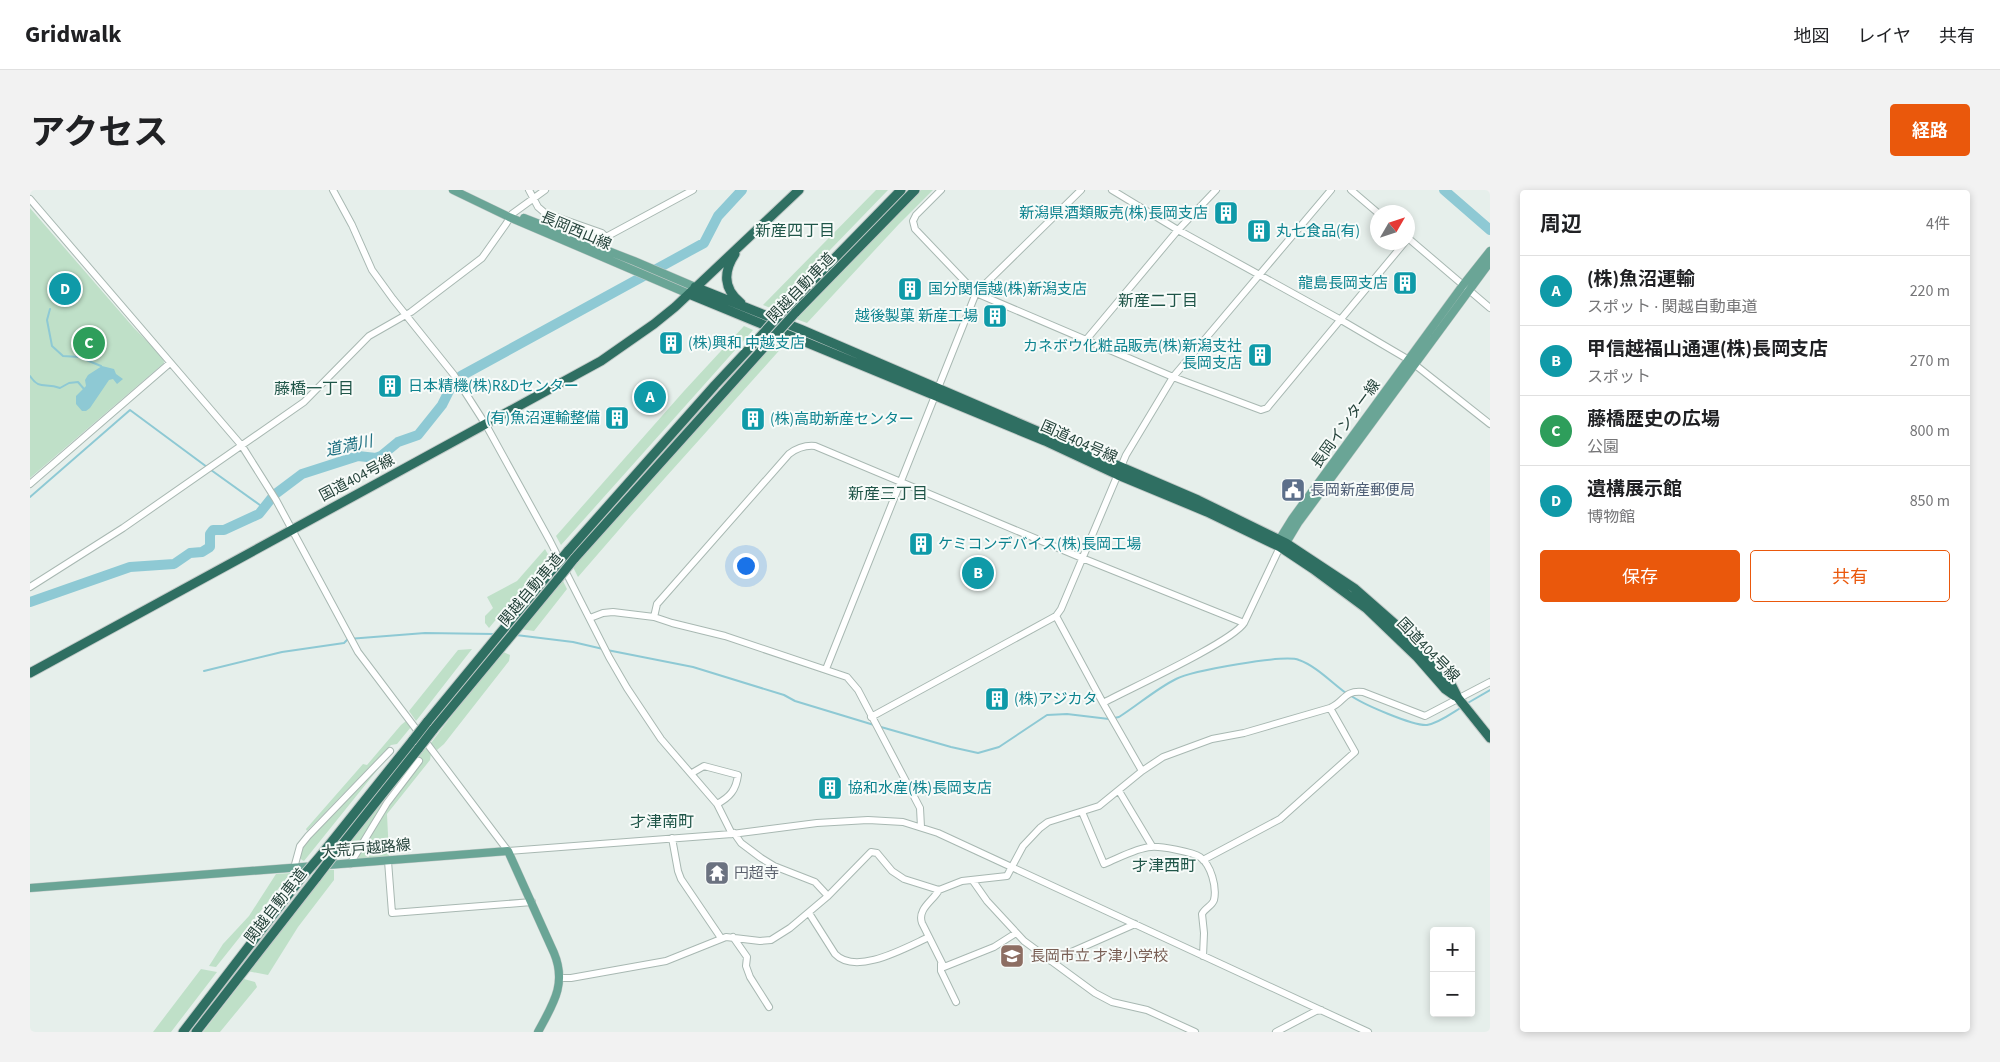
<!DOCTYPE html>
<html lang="ja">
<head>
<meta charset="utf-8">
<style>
  :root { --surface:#fff; --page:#f2f2f2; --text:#202124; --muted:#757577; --line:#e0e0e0; --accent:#ea580c }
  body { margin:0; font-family:"Source Sans 3","Noto Sans JP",sans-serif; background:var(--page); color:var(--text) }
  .controls { position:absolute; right:15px; bottom:15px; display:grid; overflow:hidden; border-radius:5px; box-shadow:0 2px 8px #0003 }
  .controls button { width:45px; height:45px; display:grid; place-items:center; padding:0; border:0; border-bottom:1px solid var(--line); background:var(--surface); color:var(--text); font:25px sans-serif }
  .compass { position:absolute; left:1340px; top:15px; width:45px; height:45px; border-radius:50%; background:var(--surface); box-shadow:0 2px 8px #0003; rotate:51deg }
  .you { position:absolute; left:715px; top:375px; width:18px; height:18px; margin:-12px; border:4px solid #fff; border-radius:50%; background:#1a73e8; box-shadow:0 0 0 8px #1a73e833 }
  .badge { display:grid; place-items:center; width:32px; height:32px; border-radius:50%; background:var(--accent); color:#fff; font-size:16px; font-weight:700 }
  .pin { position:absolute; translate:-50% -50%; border:2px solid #fff; box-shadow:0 1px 5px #0006 }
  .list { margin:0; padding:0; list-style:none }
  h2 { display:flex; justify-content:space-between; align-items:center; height:65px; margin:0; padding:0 20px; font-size:21px }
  h2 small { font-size:16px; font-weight:400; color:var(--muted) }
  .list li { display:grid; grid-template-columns:32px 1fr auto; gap:15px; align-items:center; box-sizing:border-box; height:70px; padding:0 20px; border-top:1px solid var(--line) }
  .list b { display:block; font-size:19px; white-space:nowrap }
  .list p { margin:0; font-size:16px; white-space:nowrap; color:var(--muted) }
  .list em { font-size:16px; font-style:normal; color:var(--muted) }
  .actions { display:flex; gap:10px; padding:15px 20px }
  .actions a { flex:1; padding:11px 0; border:1px solid var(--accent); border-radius:5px; text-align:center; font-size:18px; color:var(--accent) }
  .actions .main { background:var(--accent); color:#fff }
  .map { position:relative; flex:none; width:1460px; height:842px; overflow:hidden; border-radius:5px }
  header { display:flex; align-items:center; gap:30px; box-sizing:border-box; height:70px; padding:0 25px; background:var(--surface); border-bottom:1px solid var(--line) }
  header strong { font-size:24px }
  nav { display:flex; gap:28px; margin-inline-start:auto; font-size:18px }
  .intro { display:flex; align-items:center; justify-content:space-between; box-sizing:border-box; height:120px; padding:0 30px }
  h1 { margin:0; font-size:35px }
  .button { padding:12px 22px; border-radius:5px; background:var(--accent); color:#fff; font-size:18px; font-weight:700 }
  main { display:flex; gap:30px; padding:0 30px }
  aside { flex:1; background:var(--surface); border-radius:5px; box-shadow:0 2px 8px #0003 }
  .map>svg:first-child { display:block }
  .green { fill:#bfe0c8 }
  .water { fill:#8ec9d4 }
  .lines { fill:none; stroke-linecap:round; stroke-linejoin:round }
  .stream { stroke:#8ec9d4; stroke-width:2 }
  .river { stroke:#8ec9d4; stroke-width:10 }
  .minor-casing { stroke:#a8b8b2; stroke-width:8 }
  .major-casing { stroke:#c2cac8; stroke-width:9 }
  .highway-casing { stroke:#c2cac8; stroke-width:11 }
  .minor { stroke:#fff; stroke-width:6 }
  .major { stroke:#6aa596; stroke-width:8 }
  .highway { stroke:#2f6f62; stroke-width:9 }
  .highway-bridge-casing { stroke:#c2cac8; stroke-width:11; stroke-linecap:butt }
  .highway-bridge { stroke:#2f6f62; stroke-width:9 }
  .labels { text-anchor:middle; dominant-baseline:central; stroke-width:4; stroke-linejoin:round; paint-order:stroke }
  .culture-label { font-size:15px; fill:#0d838f; stroke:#f7fbf9; text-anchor:start }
  .street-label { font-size:15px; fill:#24423a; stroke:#f7fbf9 }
  .service-label { font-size:15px; fill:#4e5e75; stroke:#f7fbf9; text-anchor:start }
  .worship-label { font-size:15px; fill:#5b616d; stroke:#f7fbf9; text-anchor:start }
  .education-label { font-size:15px; fill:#785e54; stroke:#f7fbf9; text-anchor:start }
  .neighbourhood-label { font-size:16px; fill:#1f5548; stroke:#f7fbf9 }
  .water-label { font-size:16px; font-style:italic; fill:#1c6f80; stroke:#f7fbf9 }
</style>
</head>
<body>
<header>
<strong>Gridwalk</strong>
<nav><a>地図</a><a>レイヤ</a><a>共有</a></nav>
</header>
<div class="intro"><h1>アクセス</h1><a class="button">経路</a></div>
<main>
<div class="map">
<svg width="1460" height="842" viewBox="0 0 1460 842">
  <rect width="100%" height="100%" fill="#e6efeb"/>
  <!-- green -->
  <path class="green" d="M846,0H858L743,119L733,115Z
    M891,0H903L869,34L777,133L766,129Z
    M0,18L104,138L133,167L134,173L0,288Z
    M714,136L723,140L531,355L526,346L654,201Z
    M746,150L755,154L600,327L548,387L543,377Z
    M515,359L519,366L459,438L455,433V426L463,418L457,407L487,391Z
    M532,389L537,399L504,441L490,439Z
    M442,459L386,531L379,521L428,460Z
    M471,461L480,465L479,471L414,554L407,560L401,553Z
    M376,531L381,537L367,554L361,555L277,641L276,639L333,574L337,575L371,535Z
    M396,557L401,563L400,570L357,624L359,666L329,669V664L385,575L386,569Z
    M352,574L274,671L272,670L270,668L273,654Z
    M370,587L321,666L307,667Z
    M296,680H304V690L268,737L238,785L217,781Z
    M261,683L186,777L179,776L193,754L219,726L246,684Z
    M171,779L187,782L141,842H123Z
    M214,789L225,792L227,797L190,842H173Z"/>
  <!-- water -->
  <path class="water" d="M72,176L84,179L86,184L93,189L87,194L83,189L79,190L60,218L56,221H52L46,214V206L56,196L55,190L58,185Z"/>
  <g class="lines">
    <!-- stream -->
    <path class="stream" d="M20,119L17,130L22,156L33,166L49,167L71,176
      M0,186C10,201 15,192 30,198L39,193L48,192L54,199
      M181,280L234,318
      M0,307L100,220L177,277
      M486,445L543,452L573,459
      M577,460L663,477L754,505L765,511L844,535
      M174,481L252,462L314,453L318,449L395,443L464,444
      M1320,505C1332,514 1383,536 1397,535C1409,533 1422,523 1432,517
      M1436,514L1460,500
      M851,537L921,557L948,563L969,557L1017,525L1037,524L1079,529L1089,527C1108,515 1126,499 1146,489C1161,481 1254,464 1269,470C1286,476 1301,492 1316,503"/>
    <!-- river -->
    <path class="river" d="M1414,0L1460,40
      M0,412L100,377L144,374L160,363L172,362L180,357V344L183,340H194L229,324L244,305L272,284L328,266L346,268L351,266L368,252L388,245L412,215L424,191L431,186L674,53L688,26L712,0"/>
    <defs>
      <path id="minor" d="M303,0L322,35L342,80L363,109L424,185L456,235L520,351L579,467L597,498L631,549L687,614L702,644
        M499,0L508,17L515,23L572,43L576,47L572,58
        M911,0L886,25L883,31L885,39L946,103L1143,187L1231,220L1237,218L1375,52
        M1082,0L1148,40L1311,130L1379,170L1460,234
        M1321,0L1348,23
        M0,9L212,256L246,310L328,462L478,661L702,644L787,633L838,630L873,632L908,643L1338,842
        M576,47L663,0
        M1378,48L1460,118
        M1056,150L1148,40L1186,0
        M0,294L140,173
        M0,397L93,338L274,212L339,146L381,122L452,68L476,34L482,24L515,0
        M1026,426L1073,513
        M624,427L627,414L759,264C767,258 775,255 785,256L1052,368L1214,433L1250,357
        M560,428L573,423L583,422L624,427L642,433L695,446L817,487L828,500L890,618L891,637
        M796,479L946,103L1051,0
        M841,527L1026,426L1031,419L1096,265L1143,187L1301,0
        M1112,581L1073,513C1099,499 1202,452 1214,433
        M662,583L674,576L708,585C706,600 700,607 687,614
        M1089,601L1122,656
        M1052,622L1074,674C1089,668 1106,658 1121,657C1130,656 1163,662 1170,667C1181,675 1187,697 1184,710C1182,716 1175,718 1172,724L1174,743L1173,766
        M704,643L711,653L731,668L744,676L785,692L798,706
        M642,648L648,681L651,689L691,748
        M1173,670L1250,629L1325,562L1300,518
        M358,671L362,723L502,712
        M320,674L357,613L389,571
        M264,678L270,656L278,646L360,561
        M943,691L957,711L994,751L1065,803L1082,812L1117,820L1165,842
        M909,700C903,711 887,719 892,733L914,777L964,757L986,743
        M779,723L805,764C826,786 875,758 899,747
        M703,747L717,767L716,776L720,787L739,817
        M1021,771L1105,734
        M911,774V781L926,812
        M530,788H541L636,771L696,747L730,751L741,750L760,738L798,706L841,662L847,663L862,681L874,689L909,700L932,691L977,686L993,656L1010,638L1018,632L1069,616L1112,581L1133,567L1182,549L1214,543L1300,518C1315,512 1313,500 1333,502L1395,526L1460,492
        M1246,842L1286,821L1291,820"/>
      <path id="major" d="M423,0L479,27L659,104
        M494,28L604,71L665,97
        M1250,355L1249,350L1262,329L1433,95L1460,61
        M1251,356L1256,353L1268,333L1460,72
        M0,698L478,661L524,763C537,794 523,814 508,842"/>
      <path id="highway" d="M705,64C693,82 693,99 711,113
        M665,97L770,139L1168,310L1256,353L1324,398L1373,441L1422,496L1428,508L1460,548
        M659,104L1015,251L1088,285L1177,322L1250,357L1283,379L1337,419L1387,467L1415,499L1425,506
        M756,118L871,0
        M765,123L885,0
        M538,361L685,195L728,149
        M544,369L738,153
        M0,483L571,171L624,134L645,117L769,0
        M397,532L522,380
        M403,540L528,389
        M291,665L383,550
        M303,666L389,558
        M153,842L272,687
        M166,842L287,687"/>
    </defs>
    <!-- minor casing -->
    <use href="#minor" class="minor-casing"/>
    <!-- major casing -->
    <use href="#major" class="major-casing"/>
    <!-- highway casing -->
    <use href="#highway" class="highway-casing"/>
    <!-- minor -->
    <use href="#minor" class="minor"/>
    <!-- major -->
    <use href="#major" class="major"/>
    <!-- highway -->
    <use href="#highway" class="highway"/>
    <defs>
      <path id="highway-bridge" d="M728,149L756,118
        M738,153L765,123
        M522,380L538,361
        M528,389L544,369
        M383,550L397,532
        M389,558L403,540
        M272,687L291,665
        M287,687L303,666"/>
    </defs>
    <!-- highway-bridge casing -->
    <use href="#highway-bridge" class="highway-bridge-casing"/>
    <!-- highway-bridge -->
    <use href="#highway-bridge" class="highway-bridge"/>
  </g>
  <!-- icons -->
  <defs>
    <symbol id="building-square" viewBox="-11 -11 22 22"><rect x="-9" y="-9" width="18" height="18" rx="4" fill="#0f9aa8" stroke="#f7fbf9"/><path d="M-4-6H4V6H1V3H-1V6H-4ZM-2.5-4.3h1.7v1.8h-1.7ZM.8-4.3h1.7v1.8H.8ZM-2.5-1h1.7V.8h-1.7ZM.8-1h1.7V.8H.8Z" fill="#fff"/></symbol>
    <symbol id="civic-square" viewBox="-11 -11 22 22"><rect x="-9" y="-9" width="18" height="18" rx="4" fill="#5c6f8a" stroke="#f7fbf9"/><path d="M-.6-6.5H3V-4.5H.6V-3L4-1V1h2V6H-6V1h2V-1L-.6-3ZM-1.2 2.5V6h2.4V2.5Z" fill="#fff"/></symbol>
    <symbol id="temple-square" viewBox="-11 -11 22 22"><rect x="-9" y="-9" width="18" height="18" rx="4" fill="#6b7280" stroke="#f7fbf9"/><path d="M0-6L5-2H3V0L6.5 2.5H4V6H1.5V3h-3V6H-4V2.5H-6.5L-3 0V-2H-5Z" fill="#fff"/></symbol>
    <symbol id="school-square" viewBox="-11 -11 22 22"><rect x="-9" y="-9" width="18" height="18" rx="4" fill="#8d6e63" stroke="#f7fbf9"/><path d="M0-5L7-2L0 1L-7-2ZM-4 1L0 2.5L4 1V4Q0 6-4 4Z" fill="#fff"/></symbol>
  </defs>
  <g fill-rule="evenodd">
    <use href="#building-square" x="1182" y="9" width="28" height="28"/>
    <use href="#building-square" x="1215" y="27" width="28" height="28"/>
    <use href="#building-square" x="1361" y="79" width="28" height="28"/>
    <use href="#building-square" x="866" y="85" width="28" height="28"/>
    <use href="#building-square" x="951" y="112" width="28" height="28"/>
    <use href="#building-square" x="627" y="139" width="28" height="28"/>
    <use href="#building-square" x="1216" y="151" width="28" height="28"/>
    <use href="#building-square" x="346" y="182" width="28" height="28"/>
    <use href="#building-square" x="573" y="214" width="28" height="28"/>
    <use href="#building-square" x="709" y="215" width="28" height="28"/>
    <use href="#civic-square" x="1249" y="286" width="28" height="28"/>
    <use href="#building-square" x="877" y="340" width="28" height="28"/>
    <use href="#building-square" x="953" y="495" width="28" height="28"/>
    <use href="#building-square" x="786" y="584" width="28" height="28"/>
    <use href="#temple-square" x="673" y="669" width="28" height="28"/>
    <use href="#school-square" x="968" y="752" width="28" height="28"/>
  </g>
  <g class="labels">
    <!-- culture labels -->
    <g class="culture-label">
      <text x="1178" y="23" text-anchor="end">新潟県酒類販売(株)長岡支店</text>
      <text x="1246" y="41">丸七食品(有)</text>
      <text x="1358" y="93" text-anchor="end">龍島長岡支店</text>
      <text x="898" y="99">国分関信越(株)新潟支店</text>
      <text x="948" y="126" text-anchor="end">越後製菓 新産工場</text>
      <text x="658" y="153">(株)興和 中越支店</text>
      <text x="1212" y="156" text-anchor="end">カネボウ化粧品販売(株)新潟支社<tspan x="1212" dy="17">長岡支店</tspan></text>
      <text x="378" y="196">日本精機(株)R&amp;Dセンター</text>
      <text x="570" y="228" text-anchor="end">(有)魚沼運輸整備</text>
      <text x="740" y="229">(株)高助新産センター</text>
      <text x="908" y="354">ケミコンデバイス(株)長岡工場</text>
      <text x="984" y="509">(株)アジカタ</text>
      <text x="818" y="598">協和水産(株)長岡支店</text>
    </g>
    <!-- street labels -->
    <g class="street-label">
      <text transform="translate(546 41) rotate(23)">長岡西山線</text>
      <text transform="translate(771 98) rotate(-46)">関越自動車道</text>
      <text transform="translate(1316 234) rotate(-54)">長岡インター線</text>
      <text transform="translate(1049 252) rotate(24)">国道404号線</text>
      <text transform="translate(327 288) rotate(-28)">国道404号線</text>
      <text transform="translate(501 400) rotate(-50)">関越自動車道</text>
      <text transform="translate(1398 460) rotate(46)">国道404号線</text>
      <text transform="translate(336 659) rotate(-5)">大荒戸越路線</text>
      <text transform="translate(246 716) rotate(-52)">関越自動車道</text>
    </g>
    <!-- service labels -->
    <g class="service-label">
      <text x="1280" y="300">長岡新産郵便局</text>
    </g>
    <!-- worship labels -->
    <g class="worship-label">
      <text x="704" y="683">円超寺</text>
    </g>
    <!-- education labels -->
    <g class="education-label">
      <text x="1000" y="766">長岡市立 才津小学校</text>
    </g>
    <!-- neighbourhood labels -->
    <g class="neighbourhood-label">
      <text x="765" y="41">新産四丁目</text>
      <text x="1128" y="111">新産二丁目</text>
      <text x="284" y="199">藤橋一丁目</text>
      <text x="858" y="304">新産三丁目</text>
      <text x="632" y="632">才津南町</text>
      <text x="1134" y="676">才津西町</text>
    </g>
    <!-- water labels -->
    <g class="water-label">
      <text transform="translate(319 256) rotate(-12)">道満川</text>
    </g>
  </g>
</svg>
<div class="controls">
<button>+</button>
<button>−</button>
</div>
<svg class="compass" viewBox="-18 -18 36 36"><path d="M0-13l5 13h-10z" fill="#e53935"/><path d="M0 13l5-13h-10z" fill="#757577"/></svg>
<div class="you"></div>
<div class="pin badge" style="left:620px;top:207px;background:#0f9aa8">A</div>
<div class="pin badge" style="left:948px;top:383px;background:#0f9aa8">B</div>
<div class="pin badge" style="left:59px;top:153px;background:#2e9e5b">C</div>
<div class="pin badge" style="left:35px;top:99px;background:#0f9aa8">D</div>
</div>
<aside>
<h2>周辺<small>4件</small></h2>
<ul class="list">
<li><span class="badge" style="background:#0f9aa8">A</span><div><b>(株)魚沼運輸</b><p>スポット · 関越自動車道</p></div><em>220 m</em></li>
<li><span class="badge" style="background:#0f9aa8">B</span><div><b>甲信越福山通運(株)長岡支店</b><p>スポット</p></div><em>270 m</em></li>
<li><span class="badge" style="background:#2e9e5b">C</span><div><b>藤橋歴史の広場</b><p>公園</p></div><em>800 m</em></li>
<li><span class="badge" style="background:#0f9aa8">D</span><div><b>遺構展示館</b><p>博物館</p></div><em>850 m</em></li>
</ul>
<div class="actions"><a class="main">保存</a><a>共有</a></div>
</aside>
</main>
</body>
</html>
